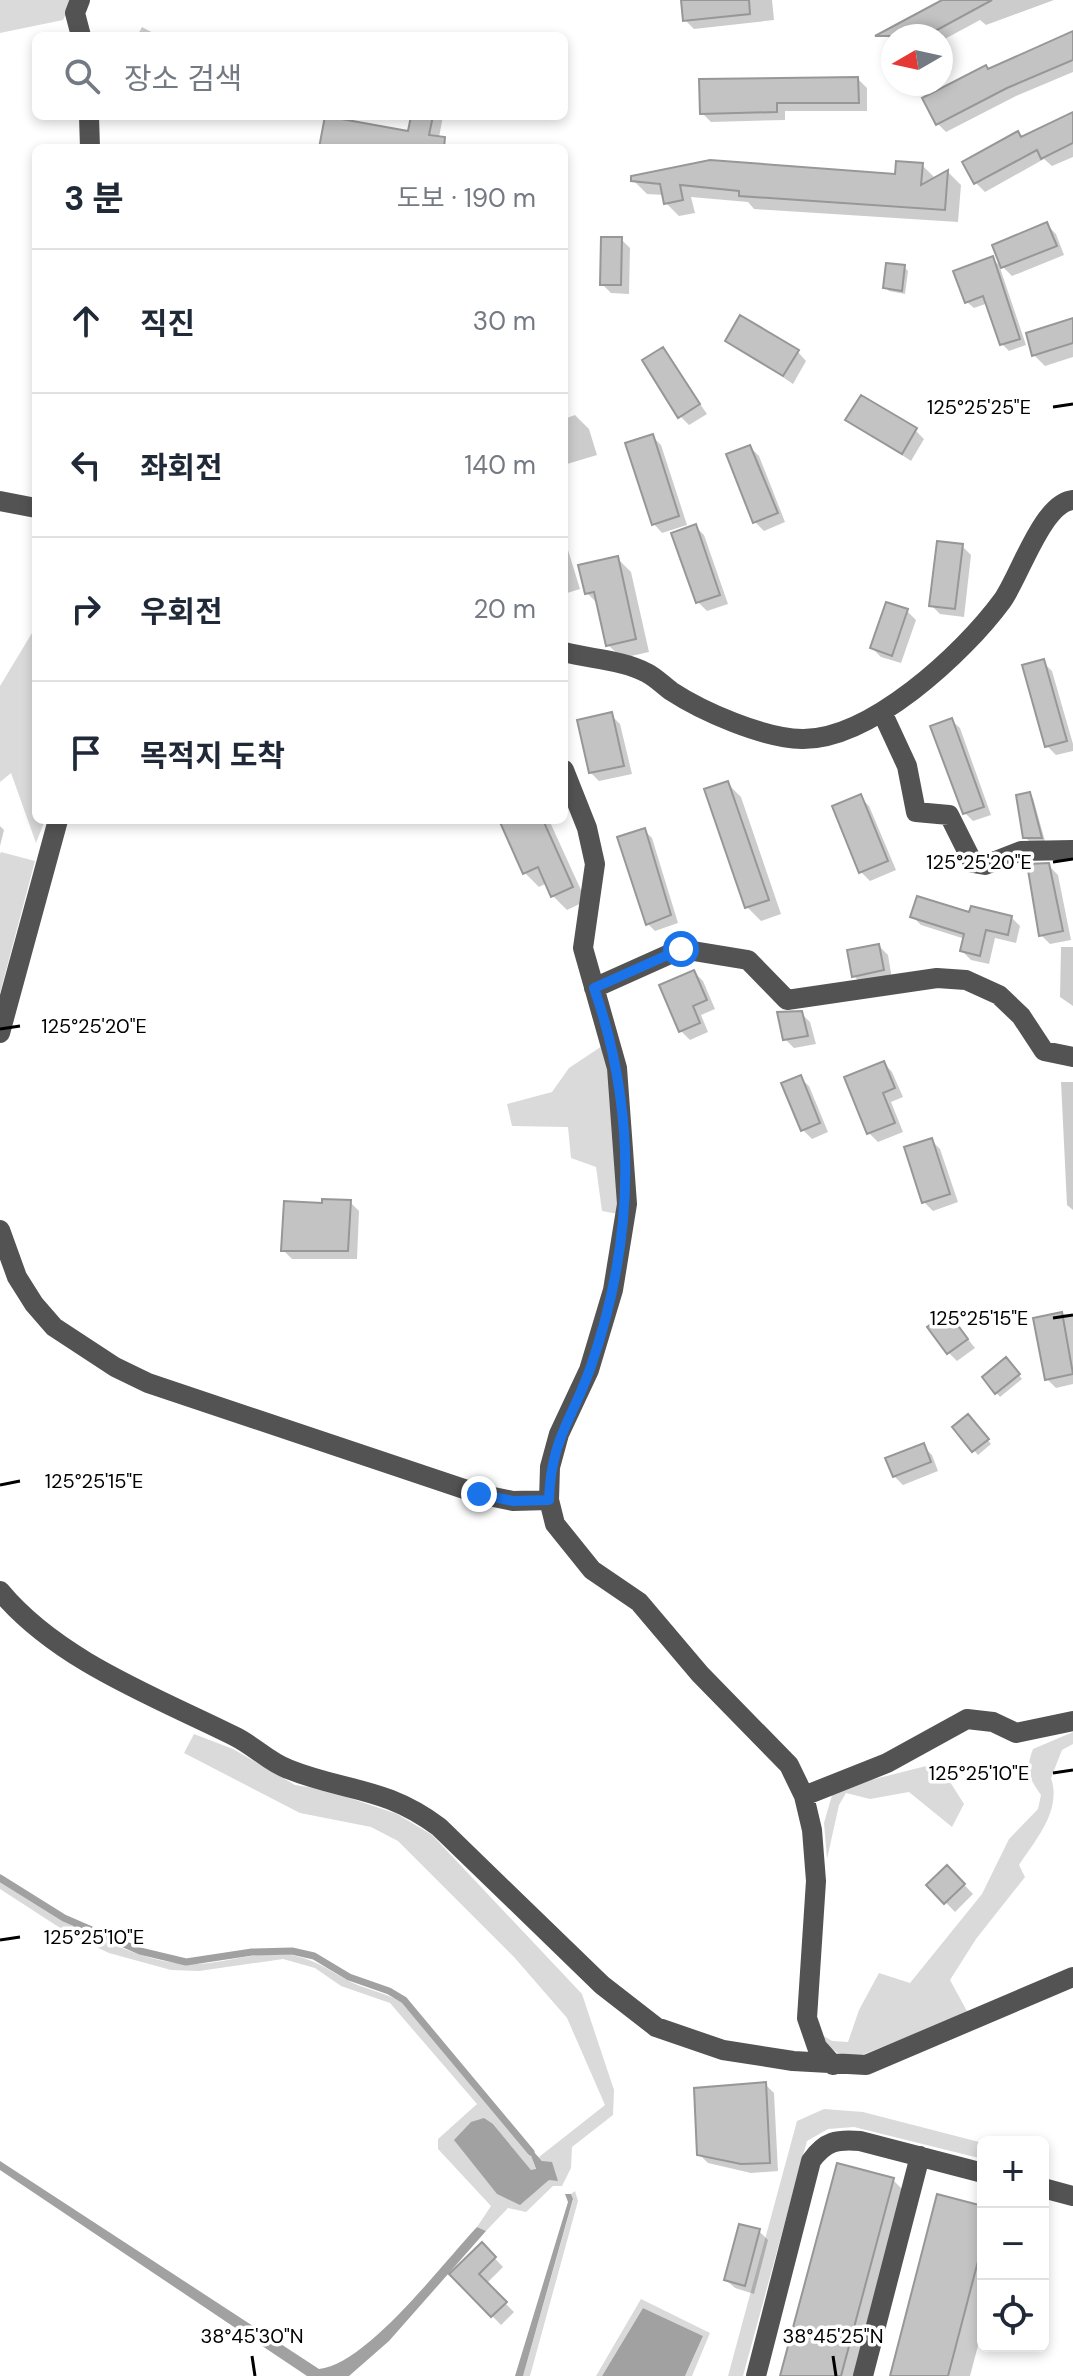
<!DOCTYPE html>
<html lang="ko">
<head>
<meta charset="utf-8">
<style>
  :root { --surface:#fff; --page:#f2f2f3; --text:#1f2937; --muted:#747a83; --line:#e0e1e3 }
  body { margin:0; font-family:"DM Sans","Noto Sans KR",sans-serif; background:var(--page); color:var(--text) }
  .controls { position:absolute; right:24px; bottom:24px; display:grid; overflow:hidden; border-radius:12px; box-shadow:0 4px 12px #0003 }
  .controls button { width:72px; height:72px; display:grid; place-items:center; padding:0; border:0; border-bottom:2px solid var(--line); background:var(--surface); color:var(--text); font:40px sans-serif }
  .compass { position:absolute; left:881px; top:24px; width:72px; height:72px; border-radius:50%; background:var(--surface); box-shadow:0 4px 12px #0003; rotate:261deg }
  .stop { position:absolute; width:24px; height:24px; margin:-18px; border:6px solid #1a73e8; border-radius:50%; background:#fff }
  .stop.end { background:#1a73e8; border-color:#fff; box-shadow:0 2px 8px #0008 }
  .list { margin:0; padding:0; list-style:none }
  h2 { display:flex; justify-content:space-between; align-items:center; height:104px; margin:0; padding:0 32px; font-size:34px }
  h2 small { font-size:26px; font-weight:400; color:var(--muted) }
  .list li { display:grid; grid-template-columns:52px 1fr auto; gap:24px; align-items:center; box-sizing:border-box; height:144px; padding:0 32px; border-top:2px solid var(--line) }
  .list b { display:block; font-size:30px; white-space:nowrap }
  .list em { font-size:26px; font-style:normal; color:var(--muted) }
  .icon { flex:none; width:44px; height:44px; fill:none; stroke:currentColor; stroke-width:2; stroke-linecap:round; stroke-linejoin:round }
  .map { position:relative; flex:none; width:1073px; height:2376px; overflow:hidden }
  .search { position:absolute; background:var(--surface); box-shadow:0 4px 12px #0003; left:32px; top:32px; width:536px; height:88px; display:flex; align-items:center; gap:20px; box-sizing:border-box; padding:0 28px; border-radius:12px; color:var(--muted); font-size:30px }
  .panel { position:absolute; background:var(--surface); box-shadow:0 4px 12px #0003; left:32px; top:144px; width:536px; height:680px; border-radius:12px }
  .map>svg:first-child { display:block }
  .green { fill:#dadada }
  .water { fill:#a1a1a1 }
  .shadow { fill:#0003 }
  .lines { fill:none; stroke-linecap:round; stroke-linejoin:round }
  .stream { stroke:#a1a1a1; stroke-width:7 }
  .building { fill:#c3c3c3; stroke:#979797; stroke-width:2 }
  .minor { stroke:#535353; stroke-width:20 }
  .route { stroke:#1a73e8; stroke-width:10 }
  .ticks { fill:none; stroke:#000; stroke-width:3 }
  .ticks-label { font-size:20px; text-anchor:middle; fill:#000; stroke:#fff; stroke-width:7; stroke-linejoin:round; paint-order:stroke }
</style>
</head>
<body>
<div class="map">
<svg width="1073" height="2376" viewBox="0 0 1073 2376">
  <rect width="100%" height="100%" fill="#fff"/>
  <!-- green -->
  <path class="green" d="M0,0H73L63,20L0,33Z
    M32,633H36V820H45L36,843L11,773L0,782V686Z
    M1,852L35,861L0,993V854Z
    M605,1044L612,1071L618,1214L602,1211L596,1167L571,1158L568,1127L512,1126L507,1104L552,1092L569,1068Z
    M1073,1732V1744L1062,1750L1051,1778C1062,1810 1036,1839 1019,1865L1025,1877L976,1939L950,1980L968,2013L857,2057C838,2058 830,2048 819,2033L832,2041L848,2042L859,2010L879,1973L910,1983L982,1894L1009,1839L1038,1809L1041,1795C1029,1778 1025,1770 1033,1749Z
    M194,1734L233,1749L295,1785L326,1790L397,1814L432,1835L582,1994L614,2090L613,2115L572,2147L571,2168L562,2186H553L526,2212L508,2208L486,2231L477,2227L491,2206L438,2149V2139L477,2104L390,2003L341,1986L315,1968L283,1959L199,1971L171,1970L109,1953L71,1935L0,1889V1881C52,1913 124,1961 188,1964C214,1965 241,1956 267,1954C300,1952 318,1963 345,1979C363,1989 384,1992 401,2002L530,2153L536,2170H531L493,2124L497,2194C516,2200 536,2195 549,2179L558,2180L539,2157L605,2105L567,2018L514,1957L398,1841L371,1827L300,1813L184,1753Z
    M938,1763L964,1804L952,1827L909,1792L870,1799L846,1793L839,1805L827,1859L824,1823L832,1795L847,1786Z
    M824,2109L863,2112L983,2143V2159L854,2127L828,2129L807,2141L743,2376H728L797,2121Z
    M575,2191L578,2201L530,2376H523L573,2200L571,2194Z
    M641,2299L710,2333L692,2376H685L703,2336L643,2308L602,2376H596Z"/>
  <!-- water -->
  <path class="water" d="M484,2118L493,2124L531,2170L536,2169L530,2153L533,2151L542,2161L552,2162L558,2181L549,2180L520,2205L497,2194L454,2140L471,2122Z
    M0,2161L319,2369C366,2365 443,2263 477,2227L486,2231L389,2341L349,2376H307L0,2170Z
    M565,2194H571L573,2199L523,2376H515L568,2202Z
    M643,2308L703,2336L685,2376H602Z"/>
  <!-- shadow -->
  <path class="shadow" d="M683,0H772L774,20L694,29L685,20Z
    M946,0H1054L986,25L980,20L941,41V36H893V46L886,33Z
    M142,27L159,36H137Z
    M1073,33V72L1016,96L946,132L938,124Z
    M858,79L867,88V111H785V120L711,122L702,113Z
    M1073,115V157L1052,166L1044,159L985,192L976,183L1018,134L1023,139Z
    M413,116H443L437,148H321L410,133Z
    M922,165L936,179L948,172L961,185L958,222L754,209L748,202L691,197L695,213L679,216L666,203L664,195L647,194L633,180L897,177Z
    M1047,225L1056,234L1064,255L1012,276L1003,267L994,246Z
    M621,239L630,248L629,294L611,293L602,284Z
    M992,258L999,265L1026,345L1009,351L1002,344L988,303L974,308L967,302Z
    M904,267L908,271L905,294L889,291L885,287Z
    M1073,320V357L1045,366L1034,355Z
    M728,340L798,352L806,361L793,384Z
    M663,350L707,414L689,425L680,416Z
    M575,415L589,429L597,455L564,465V419Z
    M848,420L915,430L924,439L911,461Z
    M652,436L661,445L687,525L662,533L654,524Z
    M750,447L759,456L785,522L764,531L755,522Z
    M695,526L704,535L728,604L707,611L698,602Z
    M564,537L580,589L564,594Z
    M962,546L971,555L964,617L940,614L931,605Z
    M617,558L631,572L649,652L622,658L608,645L599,605L587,593Z
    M907,611L916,620L901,663L881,657L872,648Z
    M1043,662L1052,671L1073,744V751L1056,755L1047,746Z
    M611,715L620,724L632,774L599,781L590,772Z
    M951,720L960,728L991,815L973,821L965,813Z
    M727,783L741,797L781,914L761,921L747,907Z
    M1029,794L1033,798L1045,841H1029L1025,837Z
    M860,797L869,806L896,870L870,881L861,872Z
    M501,820H549L586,901L567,910L553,896L547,883L539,887L525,873Z
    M0,826L4,830L0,846Z
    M644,830L652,838L678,923L655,931L648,924Z
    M1048,865L1058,875L1071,940L1050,944L1041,935Z
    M971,915L1011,917L1020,926L1016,943L995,938L989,964L971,960L962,951L965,939L921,925L912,916Z
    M879,946L888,955L892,979L863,985L854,976Z
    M1061,947H1073V1006L1060,997Z
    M694,972L703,981L715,1009L701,1015L708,1032L690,1040L681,1031Z
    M801,1013L810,1022L816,1044L794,1048L785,1039Z
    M884,1063L892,1072L903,1097L891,1102L903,1132L878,1142L869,1133Z
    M800,1078L809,1086L828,1132L812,1139L803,1130Z
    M1061,1082H1073V1210L1067,1205Z
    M931,1140L940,1149L958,1202L933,1211L924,1202Z
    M350,1202L359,1211L357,1259H292L283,1250L286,1203Z
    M948,1314L975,1348L957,1361L948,1352Z
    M1062,1314L1073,1315V1384L1056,1388L1047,1379Z
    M1010,1364L1022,1379L1000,1397L984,1378Z
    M972,1420L991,1444L978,1455L955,1428Z
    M923,1446L932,1455L938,1471L903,1485L894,1476Z
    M947,1867L973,1894L955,1912L929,1885Z
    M765,2084L774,2093L778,2171L751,2173L708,2163L699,2154Z
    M893,2180L911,2198L864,2376H782Z
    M983,2208V2327L970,2376H892Z
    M759,2231L768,2240L754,2294L735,2288L726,2280Z
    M482,2245L503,2267L486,2284L514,2312L501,2325L451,2274Z"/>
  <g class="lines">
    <!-- stream -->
    <path class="stream" d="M0,1878L64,1918L140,1951L186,1962L252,1952L292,1951L314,1956L349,1977L389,1991L404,2000L531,2152"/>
  </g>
  <!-- building -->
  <path class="building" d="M681,0H749L750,14L683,21Z
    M942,0H992L926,36H875Z
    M1073,31V60L1007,88L936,125L922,98L986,65L988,69Z
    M858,77L859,103H777V112L700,114L699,79Z
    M1073,112V143L1041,159L1037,150L974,184L962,162L1018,131L1021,137Z
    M325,116L408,131L411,116H433L429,135L445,137L444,148H319Z
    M710,160L895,174L896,161L923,163L921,185L948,170L945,210L739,196V191L680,185L683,200L664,204L660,184L631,181V176Z
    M1047,222L1057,246L1001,268L992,245Z
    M601,237H622L621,285H600Z
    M993,256L1020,339L1000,345L983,296L965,303L953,271Z
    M886,263L905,265L902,291L883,288Z
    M740,315L799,350L783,376L725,341Z
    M1073,318V343L1032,356L1026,333Z
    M663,347L700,404L678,418L642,360Z
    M861,395L917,428L902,454L845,420Z
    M653,434L679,516L652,525L625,443Z
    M750,445L778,513L753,523L726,454Z
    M696,524L720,595L696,603L671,533Z
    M937,541L963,544L955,609L929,606Z
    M618,556L636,639L606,646L594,592L585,594L578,565Z
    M886,602L908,609L892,656L870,648Z
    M1044,659L1067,741L1045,747L1022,665Z
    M612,712L624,766L589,773L577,720Z
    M952,718L984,807L963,814L930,726Z
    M728,781L769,900L745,908L704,789Z
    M1030,792L1042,838H1023L1016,795Z
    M861,794L888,861L859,873L832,806Z
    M499,820H543L573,887L551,897L538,867L523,874Z
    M645,828L671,915L646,925L617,837Z
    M1049,863L1063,931L1039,936L1027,864Z
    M917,896L969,912L971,906L1012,916L1008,935L986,930L980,956L960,951L964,934L910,917Z
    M879,944L884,970L852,977L847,950Z
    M694,970L707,1000L693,1006L700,1023L679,1032L659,985Z
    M802,1011L808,1036L783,1040L777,1012Z
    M884,1061L895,1088L883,1093L895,1123L867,1134L844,1077Z
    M801,1075L820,1123L801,1131L781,1083Z
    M932,1138L950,1194L922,1203L904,1147Z
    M322,1199L351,1200L348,1251H281L284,1201L322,1203Z
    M948,1312L968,1339L947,1354L927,1327Z
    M1062,1312L1073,1374L1045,1380L1033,1318Z
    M1006,1357L1020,1374L995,1394L982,1377Z
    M968,1414L989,1439L972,1452L952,1427Z
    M924,1443L931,1462L893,1477L885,1458Z
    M947,1865L965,1884L944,1904L926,1885Z
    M766,2082L770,2163L741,2164L697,2155L694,2088Z
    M837,2163L894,2178L841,2376H780Z
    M937,2194L983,2206V2242L948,2376H890Z
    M739,2224L760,2229L745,2286L724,2280Z
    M482,2242L496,2257L479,2274L507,2302L491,2317L449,2274Z"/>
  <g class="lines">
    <!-- minor -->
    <path class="minor" d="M80,0L75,13L81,36
      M89,116L90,148
      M0,501L36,508
      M564,652C590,659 623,660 647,673C655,677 663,685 671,691C703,712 763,738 802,739C870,740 963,654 1002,601C1020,576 1042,503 1073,500
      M882,712L907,766L916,812L949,815L973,863L985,865L1021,851L1073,850
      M564,770L587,828L595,864L583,948L617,1068L627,1204L613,1290L589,1370L559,1434L550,1467L549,1500L555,1524L592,1570L639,1602L700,1674L789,1765L804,1796L812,1830L816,1881L807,2018L817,2047L833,2065
      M594,988L681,949L748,960L787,1000L937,978L966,980L999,995L1021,1016L1044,1051L1073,1057
      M0,1033L58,820
      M0,1230L17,1277L34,1304L54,1327L115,1367L148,1383L479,1494L513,1501L549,1500
      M0,1591C58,1661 156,1697 236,1737C254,1746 269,1762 288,1769C345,1792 384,1786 439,1827L602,1985L656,2027L723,2050L793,2061L866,2065L1073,1977
      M804,1796L887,1763L967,1719L993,1722L1016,1733L1073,1721
      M1043,2188L1073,2196
      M756,2376L811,2161C825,2141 837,2139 860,2141L983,2173
      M863,2376L920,2156"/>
  </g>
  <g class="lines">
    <!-- route -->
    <path class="route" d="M479,1494L513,1501L549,1500C551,1439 571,1422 590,1369C634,1243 638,1114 594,988L681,949"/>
  </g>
  <!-- ticks -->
  <path class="ticks" d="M1053,407L1073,404M1053,862L1073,859M0,1029L20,1026M1053,1318L1073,1315M0,1485L20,1481M1053,1773L1073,1770M0,1940L20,1937M252,2356L255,2376M833,2356L836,2376"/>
  <g class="ticks-label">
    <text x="979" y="414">125°25'25"E</text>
    <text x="979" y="869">125°25'20"E</text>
    <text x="94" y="1033">125°25'20"E</text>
    <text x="979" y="1325">125°25'15"E</text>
    <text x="94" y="1488">125°25'15"E</text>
    <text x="979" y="1780">125°25'10"E</text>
    <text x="94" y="1944">125°25'10"E</text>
    <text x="252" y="2343">38°45'30"N</text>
    <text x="833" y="2343">38°45'25"N</text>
  </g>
</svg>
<div class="controls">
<button>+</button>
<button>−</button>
<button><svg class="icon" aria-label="locate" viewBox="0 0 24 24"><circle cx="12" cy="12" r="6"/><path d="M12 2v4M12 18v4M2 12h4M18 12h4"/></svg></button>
</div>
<svg class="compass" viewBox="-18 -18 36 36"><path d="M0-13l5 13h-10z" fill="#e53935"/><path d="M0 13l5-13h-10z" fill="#747a83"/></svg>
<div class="stop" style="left:681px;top:949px"></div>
<div class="stop end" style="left:479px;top:1494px"></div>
<div class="search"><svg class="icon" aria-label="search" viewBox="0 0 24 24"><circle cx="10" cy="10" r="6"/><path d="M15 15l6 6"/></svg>장소 검색</div>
<section class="panel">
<h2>3 분<small>도보 · 190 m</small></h2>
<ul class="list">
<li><svg class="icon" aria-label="ahead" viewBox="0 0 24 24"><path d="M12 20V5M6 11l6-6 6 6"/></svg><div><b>직진</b></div><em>30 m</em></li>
<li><svg class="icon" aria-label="left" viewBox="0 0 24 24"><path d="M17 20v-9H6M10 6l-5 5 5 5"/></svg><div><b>좌회전</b></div><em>140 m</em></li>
<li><svg class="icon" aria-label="right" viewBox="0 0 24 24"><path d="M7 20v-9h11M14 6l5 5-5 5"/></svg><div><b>우회전</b></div><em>20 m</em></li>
<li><svg class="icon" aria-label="arrive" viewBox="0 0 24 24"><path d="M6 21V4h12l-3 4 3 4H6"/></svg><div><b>목적지 도착</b></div></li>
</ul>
</section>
</div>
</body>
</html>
